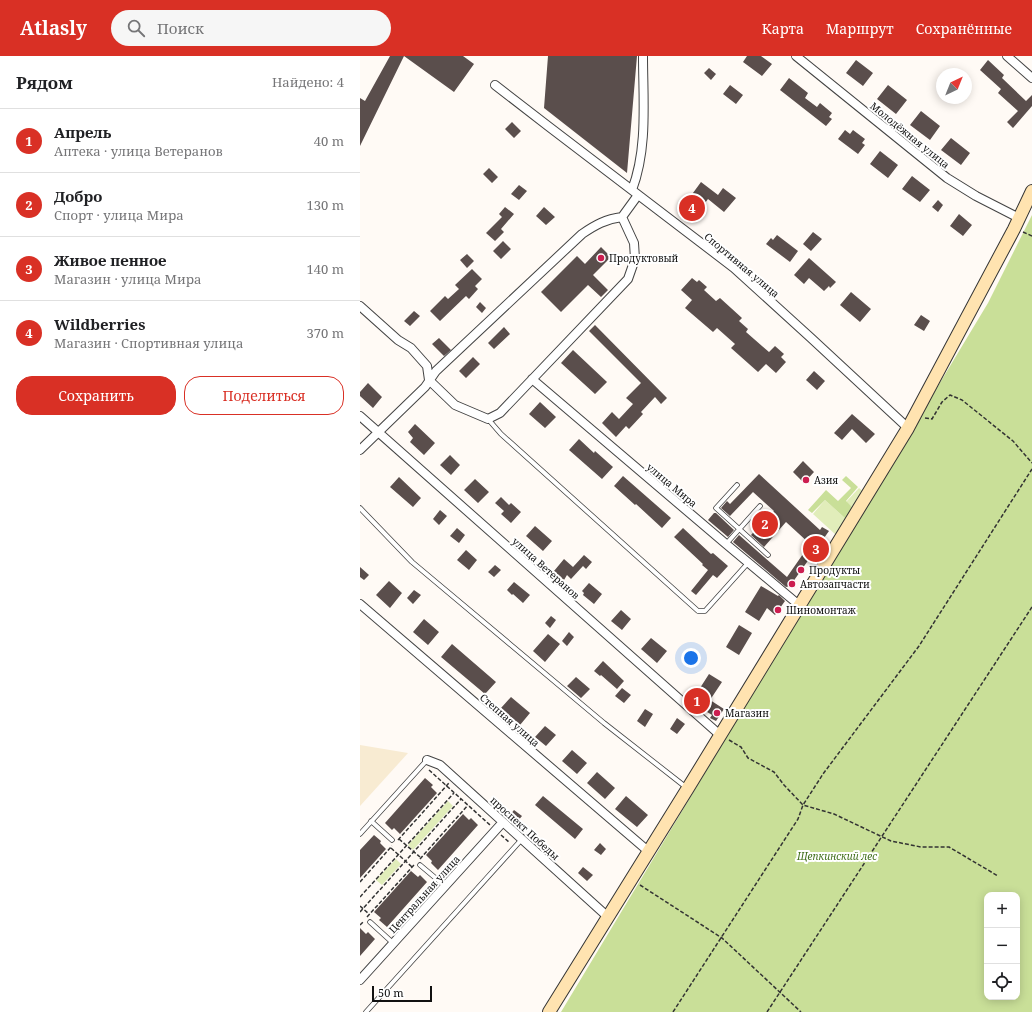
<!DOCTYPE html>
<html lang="ru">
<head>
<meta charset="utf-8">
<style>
  :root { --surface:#fff; --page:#f6f6f6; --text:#202124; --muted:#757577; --line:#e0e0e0; --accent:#d93025 }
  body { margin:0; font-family:"Noto Serif",serif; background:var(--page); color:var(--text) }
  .controls { position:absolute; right:12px; bottom:12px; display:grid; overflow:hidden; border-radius:8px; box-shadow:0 2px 10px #0003 }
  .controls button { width:36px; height:36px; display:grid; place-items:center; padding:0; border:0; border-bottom:1px solid var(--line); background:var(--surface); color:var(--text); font:20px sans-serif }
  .compass { position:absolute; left:576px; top:12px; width:36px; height:36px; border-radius:50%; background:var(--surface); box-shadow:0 2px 10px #0003; rotate:43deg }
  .scale { position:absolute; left:12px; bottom:10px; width:60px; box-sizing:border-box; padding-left:4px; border:2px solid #111; border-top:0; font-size:11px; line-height:14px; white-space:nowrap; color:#111; -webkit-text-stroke:3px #fff; paint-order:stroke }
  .you { position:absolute; left:331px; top:602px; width:14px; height:14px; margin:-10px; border:3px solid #fff; border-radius:50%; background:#1a73e8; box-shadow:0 0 0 6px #1a73e833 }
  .badge { display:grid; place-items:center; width:26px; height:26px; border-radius:50%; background:var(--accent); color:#fff; font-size:13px; font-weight:700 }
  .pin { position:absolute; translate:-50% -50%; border:2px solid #fff; box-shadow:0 1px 4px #0006 }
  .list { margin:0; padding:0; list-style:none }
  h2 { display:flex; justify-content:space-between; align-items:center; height:52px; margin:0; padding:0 16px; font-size:17px }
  h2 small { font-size:13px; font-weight:400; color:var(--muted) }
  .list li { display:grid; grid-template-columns:26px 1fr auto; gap:12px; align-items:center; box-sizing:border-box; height:64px; padding:0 16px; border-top:1px solid var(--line) }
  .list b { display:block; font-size:15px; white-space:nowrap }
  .list p { margin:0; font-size:13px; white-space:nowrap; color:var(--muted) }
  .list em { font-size:13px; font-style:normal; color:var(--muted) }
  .actions { display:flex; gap:8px; padding:12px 16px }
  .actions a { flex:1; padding:9px 0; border:1px solid var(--accent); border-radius:16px; text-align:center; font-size:14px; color:var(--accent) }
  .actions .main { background:var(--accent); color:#fff }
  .icon { flex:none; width:22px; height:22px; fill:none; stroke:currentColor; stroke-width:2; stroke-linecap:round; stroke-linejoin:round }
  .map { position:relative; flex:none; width:672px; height:956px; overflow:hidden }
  header { display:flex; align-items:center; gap:24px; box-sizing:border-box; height:56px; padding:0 20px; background:var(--accent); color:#fff }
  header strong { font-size:19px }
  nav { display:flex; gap:22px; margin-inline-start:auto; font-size:14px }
  .search { width:280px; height:36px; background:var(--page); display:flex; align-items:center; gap:10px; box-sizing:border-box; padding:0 14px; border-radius:22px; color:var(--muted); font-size:15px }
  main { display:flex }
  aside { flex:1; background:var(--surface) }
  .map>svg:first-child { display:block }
  .farmland { fill:#f8ebd2 }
  .green { fill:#e1edba }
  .forest { fill:#c9df98; fill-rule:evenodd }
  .building { fill:#5a4e4c }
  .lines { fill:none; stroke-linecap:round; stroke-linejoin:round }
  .lane-casing { stroke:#444; stroke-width:5.5 }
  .street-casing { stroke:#444; stroke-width:10 }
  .secondary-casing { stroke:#333; stroke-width:14 }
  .path { stroke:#333; stroke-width:1.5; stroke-dasharray:4 2; stroke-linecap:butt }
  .lane { stroke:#fff; stroke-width:4 }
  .street { stroke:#fff; stroke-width:8 }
  .secondary { stroke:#ffe3b0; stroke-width:12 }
  .poi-dot { fill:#cc1e50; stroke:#fff; stroke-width:1.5 }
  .labels { text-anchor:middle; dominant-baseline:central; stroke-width:4; stroke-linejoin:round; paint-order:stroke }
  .street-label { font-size:10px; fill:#111; stroke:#fff }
  .poi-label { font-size:10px; fill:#111; stroke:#fff; text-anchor:start }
  .park-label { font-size:10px; font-style:italic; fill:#416f1b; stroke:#fff }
</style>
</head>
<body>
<header>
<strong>Atlasly</strong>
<div class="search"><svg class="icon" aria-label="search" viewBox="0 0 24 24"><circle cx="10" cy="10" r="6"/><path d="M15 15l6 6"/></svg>Поиск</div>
<nav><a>Карта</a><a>Маршрут</a><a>Сохранённые</a></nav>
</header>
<main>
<aside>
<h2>Рядом<small>Найдено: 4</small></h2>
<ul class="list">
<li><span class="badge">1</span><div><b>Апрель</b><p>Аптека · улица Ветеранов</p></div><em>40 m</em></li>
<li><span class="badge">2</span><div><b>Добро</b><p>Спорт · улица Мира</p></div><em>130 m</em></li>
<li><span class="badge">3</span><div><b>Живое пенное</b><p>Магазин · улица Мира</p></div><em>140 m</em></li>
<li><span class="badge">4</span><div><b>Wildberries</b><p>Магазин · Спортивная улица</p></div><em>370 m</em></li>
</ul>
<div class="actions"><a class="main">Сохранить</a><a>Поделиться</a></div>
</aside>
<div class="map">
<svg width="672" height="956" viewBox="0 0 672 956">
  <rect width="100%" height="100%" fill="#fffaf5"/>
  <!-- farmland -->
  <path class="farmland" d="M0,689L48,697L0,750Z"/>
  <!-- green -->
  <path class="green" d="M499,432L504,436L493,452L486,446Z
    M465,444L486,463L476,479L453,458Z
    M88,745L93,750L53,794L48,789Z
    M36,803L41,808L22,829L16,824Z"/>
  <!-- forest -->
  <path class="forest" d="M672,159V956H201L628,247ZM627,839H657V941H627Z
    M486,420L498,431L486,445L493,452L486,463L465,444L452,457L448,454L466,434L478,445L491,432L482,424Z"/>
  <!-- building -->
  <path class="building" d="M30,0H103L114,8L94,36L44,0L0,90V42L5,45Z
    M188,0H277L267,117L184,52Z
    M387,0H401L412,8L402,20L383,6Z
    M496,4L513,17L503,30L486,17Z
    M628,4L644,19L642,22L666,45L672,39V50L653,72L647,66L658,55L638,37L641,33L620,14Z
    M349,12L356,18L351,24L344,17Z
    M429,22L448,37L445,42L457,51L460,47L472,57L469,61L472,63L466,70L420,34Z
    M370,29L383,39L376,48L363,38Z
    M528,29L547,44L536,58L517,43Z
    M561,55L580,70L570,84L550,69Z
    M152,66L161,75L154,82L145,73Z
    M485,74L490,78L493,74L505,83L502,87L505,89L498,98L478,83Z
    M591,82L610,97L601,109L581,94Z
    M520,95L538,109L528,122L510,108Z
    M129,112L138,121L132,127L123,118Z
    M552,120L570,134L560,146L542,133Z
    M341,126L358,139L363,132L376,142L364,156L348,143L334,162L322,152Z
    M159,129L167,135L159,144L151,138Z
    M578,144L583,149L578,156L572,151Z
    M145,151L154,158L141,173L144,176L135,185L126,177L142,161L139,158Z
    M184,151L195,161L186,169L176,160Z
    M599,158L612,169L603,180L590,170Z
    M453,176L462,183L451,195L443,188Z
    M417,179L438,195L430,206L406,188L411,182L413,184Z
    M143,185L151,193L141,203L133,195Z
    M241,191L251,201L233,219L248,234L241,241L228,229L201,256L181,236L217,200L225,208Z
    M107,198L114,205L107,212L100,204Z
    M449,202L476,226L470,232L469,230L464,235L449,222L444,228L434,219Z
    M112,213L122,223L115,230L118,233L109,243L106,240L80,265L70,255L85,240L88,243L99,233L95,229Z
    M332,222L337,226L339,224L347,231L344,234L356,245L360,242L382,262L379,265L388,273L386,276L409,296L415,290L424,298L421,301L426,306L416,317L406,308L398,316L371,292L375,288L357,272L353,276L325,252L332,244L321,234Z
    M491,236L511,253L500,266L480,249Z
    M120,246L126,252L122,257L116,251Z
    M54,255L60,260L50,270L44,265Z
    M561,259L570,265L564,275L554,269Z
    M235,269L307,342L301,348L295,341L281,356L283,358L269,373L266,370L256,381L242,367L252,356L259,363L273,348L266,342L281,327L229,275Z
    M144,271L150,278L134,293L128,287Z
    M79,282L91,294L84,300L72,288Z
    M213,294L247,326L235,338L201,307Z
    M113,301L120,308L106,322L99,315Z
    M454,315L465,325L457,334L446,324Z
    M8,327L22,341L13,352L0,340V336Z
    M180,346L196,361L185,372L169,358Z
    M492,358L515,378L506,387L492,373L482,384L474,377Z
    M55,368L75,387L64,399L50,386L53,382L48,376Z
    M219,383L234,397L235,395L253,411L242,423L209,394Z
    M90,399L100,409L91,419L80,409Z
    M443,405L454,416L444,427L433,416Z
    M399,418L460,474L462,471L469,475L430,530L426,531L373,486L379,479L427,521L450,488L426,466L404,491L391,479L414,455L393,436L370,460L361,452L367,445L370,448Z
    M263,420L311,462L302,472L276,448L275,449L254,430Z
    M39,421L61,442L53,451L30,431Z
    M115,423L129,436L118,447L104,434Z
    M141,441L149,449L151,447L161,456L151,467L141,458L144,455L135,447Z
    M80,454L87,460L79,469L73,463Z
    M354,457H356L374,474L368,481L348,464Z
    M175,470L192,485L183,495L166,480Z
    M97,472L105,479L99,487L90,480Z
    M323,472L351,498L353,497L368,510L357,522L353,519L336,539L331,535L348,514L342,509L343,508L314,481Z
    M106,494L117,504L109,514L97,504Z
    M224,499L232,506L226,513L223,510L211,523L207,519L204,524L194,515L204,503L213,511Z
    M135,509L141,514L134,521L128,516Z
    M0,511L9,519L4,524L0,521Z
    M29,525L42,537L30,552L16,539Z
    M154,526L170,539L163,547L153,538L152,539L147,534Z
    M229,527L242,538L234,548L223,539L224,537L222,535Z
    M401,530L418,540L419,539L425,545L415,559L407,552L399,565L385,556Z
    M54,534L61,539L53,548L47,542Z
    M261,554L271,563L262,574L251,565Z
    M191,560L196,564L190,572L185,567Z
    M64,563L79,576L68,589L53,576Z
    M379,569L392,577L379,599L366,591Z
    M209,576L214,581L207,590L202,585Z
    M188,578L200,588L185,606L173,595Z
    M291,582L307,595L297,607L281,593Z
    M92,588L136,626L125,638L81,601Z
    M243,605L264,625L257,633L241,619L240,620L234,615Z
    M349,618L362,626L350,644L364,653L356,665L350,662L352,659L331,646Z
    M216,621L230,633L221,642L207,630Z
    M262,632L271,639L264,647L255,640Z
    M151,641L170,657L160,669L141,652Z
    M285,653L293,658L285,671L277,665Z
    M317,662L325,668L317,678L310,673Z
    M185,670L196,679L186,690L175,681Z
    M212,694L227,707L217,718L202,705Z
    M237,716L255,732L245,743L227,727Z
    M65,722L73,729L71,731L77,737L40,778L34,772L32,774L25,767Z
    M183,740L223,773L215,783L175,749Z
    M266,740L288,759L277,771L255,753Z
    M154,754L162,760L157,766L150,759Z
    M103,758L109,764L111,762L118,769L78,814L71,807L72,805L66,799Z
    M14,779L21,785L20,787L26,793L0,822V794Z
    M240,787L246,793L241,799L234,794Z
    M223,811L233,819L227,825L218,817Z
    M51,815L58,821L60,819L67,826L27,871L19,864L21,862L14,856Z
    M0,872L6,878L8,876L15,883L0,900Z"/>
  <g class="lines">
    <defs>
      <path id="lane" d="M128,363L141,378L338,555H345L388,507
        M377,429L356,452L408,499
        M0,452L52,506L244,667L327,732
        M366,488L400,450
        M11,765L32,784
        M0,778L67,704
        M60,809L85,830
        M10,866L33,887
        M6,956L162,783"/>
      <path id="street" d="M436,0L587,122L616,140L659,162
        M647,0L672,22
        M135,29L188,70L374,212L451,282L548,372
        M272,134C288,92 283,44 283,0
        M0,250L38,284L51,292L67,310L69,324L95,349L128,363L140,357L268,223L275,203L274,187L262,161
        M172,323L366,488L439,549
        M0,360L360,679
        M0,394L65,331L76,315L222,178C235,169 246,163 262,161L278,139
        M0,548L288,795
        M67,704L80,709L248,861
        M0,924L143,766"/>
      <path id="secondary" d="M189,956L328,732L548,372L654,173L672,135"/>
    </defs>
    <!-- lane casing -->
    <use href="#lane" class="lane-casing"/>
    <!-- street casing -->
    <use href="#street" class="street-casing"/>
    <!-- secondary casing -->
    <use href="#secondary" class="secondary-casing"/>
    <!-- path -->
    <path class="path" d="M663,176L672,180
      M565,362L572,363L582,346L590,339L602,344L653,385L672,407
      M369,684L381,691L388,702L414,716L424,729L443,749L474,758L531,785L561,791H589L638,820
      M69,714L130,769
      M141,779L150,787
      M39,783L60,801
      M38,784L89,727
      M31,792L52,811
      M60,803L108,749
      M0,826L32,790
      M280,829L362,882L441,956
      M0,841L94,737
      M0,850L9,858
      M0,856L101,743
      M7,861L54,809
      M0,869L4,865
      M313,956L438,763L443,749L463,718L559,590L672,413
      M407,956L672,551"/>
    <!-- lane -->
    <use href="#lane" class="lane"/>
    <!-- street -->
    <use href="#street" class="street"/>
    <!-- secondary -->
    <use href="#secondary" class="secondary"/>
  </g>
  <!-- markers -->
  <g class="poi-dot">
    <circle cx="241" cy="202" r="4"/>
    <circle cx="446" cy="424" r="4"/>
    <circle cx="441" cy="514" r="4"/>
    <circle cx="432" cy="528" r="4"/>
    <circle cx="418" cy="554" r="4"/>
    <circle cx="357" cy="657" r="4"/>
  </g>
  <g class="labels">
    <!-- street labels -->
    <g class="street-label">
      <text transform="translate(550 79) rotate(39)">Молодёжная улица</text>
      <text transform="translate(382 209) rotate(40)">Спортивная улица</text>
      <text transform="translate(312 429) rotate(40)">улица Мира</text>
      <text transform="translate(186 512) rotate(42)">улица Ветеранов</text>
      <text transform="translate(150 664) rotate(41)">Степная улица</text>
      <text transform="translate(165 772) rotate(42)">проспект Победы</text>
      <text transform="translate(64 838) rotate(-48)">Центральная улица</text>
    </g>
    <!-- poi labels -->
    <g class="poi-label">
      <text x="249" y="202">Продуктовый</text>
      <text x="454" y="424">Азия</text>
      <text x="449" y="514">Продукты</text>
      <text x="440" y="528">Автозапчасти</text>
      <text x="426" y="554">Шиномонтаж</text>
      <text x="365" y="657">Магазин</text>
    </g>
    <!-- park labels -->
    <g class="park-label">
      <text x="477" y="800">Щепкинский лес</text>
    </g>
  </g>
</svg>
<div class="controls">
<button>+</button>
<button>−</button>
<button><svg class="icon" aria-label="locate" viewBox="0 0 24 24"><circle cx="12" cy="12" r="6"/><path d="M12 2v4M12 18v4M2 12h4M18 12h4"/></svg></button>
</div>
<svg class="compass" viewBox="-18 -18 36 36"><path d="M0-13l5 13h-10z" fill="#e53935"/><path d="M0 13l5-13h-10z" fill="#757577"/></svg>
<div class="scale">50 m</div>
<div class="you"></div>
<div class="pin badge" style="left:337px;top:645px">1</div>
<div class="pin badge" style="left:405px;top:468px">2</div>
<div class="pin badge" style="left:456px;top:493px">3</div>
<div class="pin badge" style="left:332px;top:152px">4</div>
</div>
</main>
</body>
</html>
